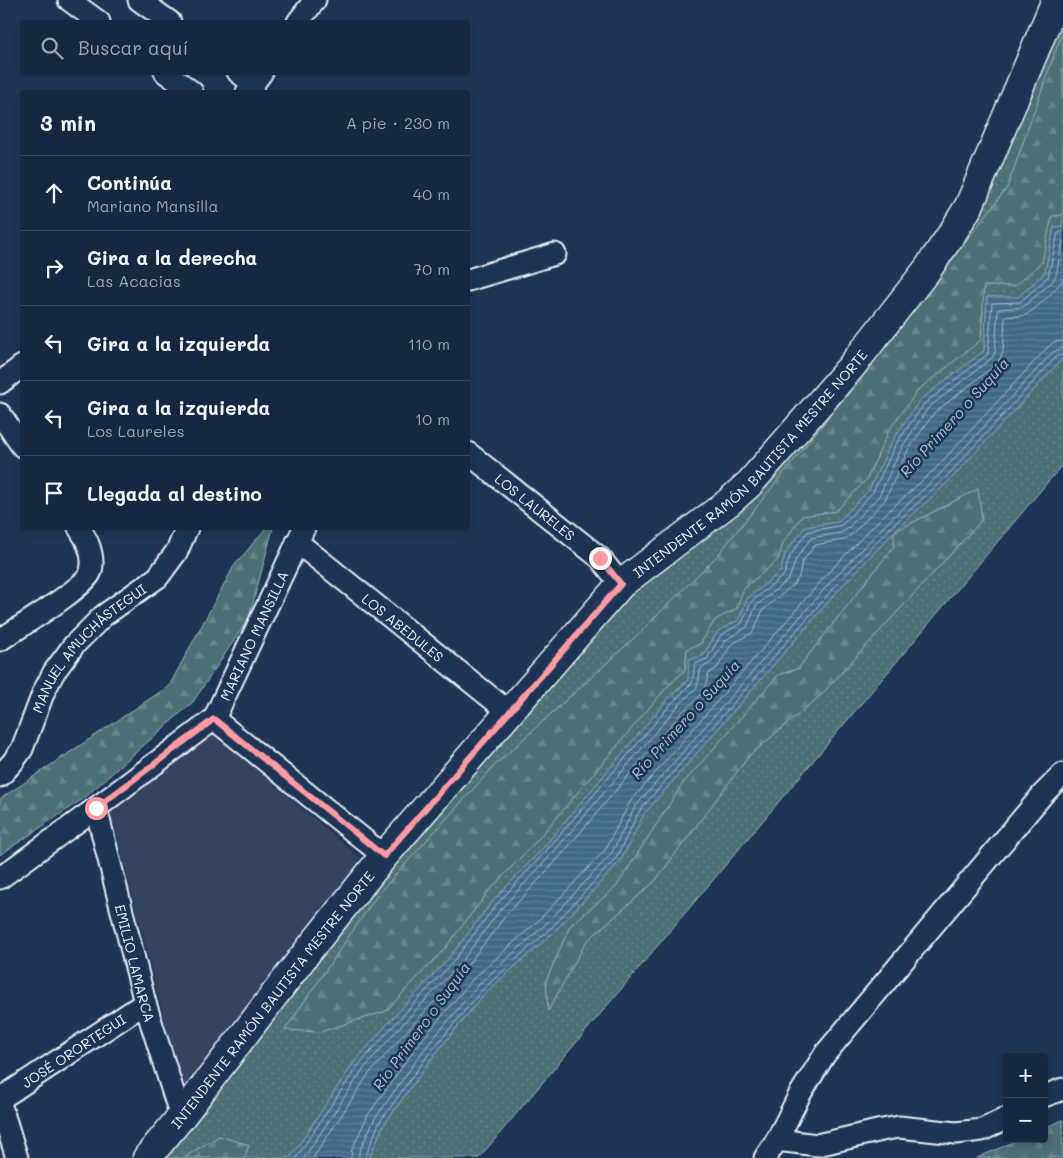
<!DOCTYPE html>
<html lang="es">
<head>
<meta charset="utf-8">
<style>
  :root { --surface:#162841; --page:#23344c; --text:#f1f3f6; --muted:#9ea6b1; --line:#35445a }
  body { margin:0; font-family:Mali,sans-serif; background:var(--page); color:var(--text) }
  .controls { position:absolute; right:15px; bottom:15px; display:grid; overflow:hidden; border-radius:5px; box-shadow:0 2px 8px #0003 }
  .controls button { width:45px; height:45px; display:grid; place-items:center; padding:0; border:0; border-bottom:1px solid var(--line); background:var(--surface); color:var(--text); font:25px sans-serif }
  .stop { position:absolute; width:15px; height:15px; margin:-11px; border:4px solid #ff9aa2; border-radius:50%; background:#fff }
  .stop.end { background:#ff9aa2; border-color:#fff; box-shadow:0 1px 5px #0008 }
  .list { margin:0; padding:0; list-style:none }
  h2 { display:flex; justify-content:space-between; align-items:center; height:65px; margin:0; padding:0 20px; font-size:21px }
  h2 small { font-size:16px; font-weight:400; color:var(--muted) }
  .list li { display:grid; grid-template-columns:32px 1fr auto; gap:15px; align-items:center; box-sizing:border-box; height:75px; padding:0 20px; border-top:1px solid var(--line) }
  .list b { display:block; font-size:19px; white-space:nowrap }
  .list p { margin:0; font-size:16px; white-space:nowrap; color:var(--muted) }
  .list em { font-size:16px; font-style:normal; color:var(--muted) }
  .icon { flex:none; width:28px; height:28px; fill:none; stroke:currentColor; stroke-width:2; stroke-linecap:round; stroke-linejoin:round }
  .map { position:relative; flex:none; width:1063px; height:1158px; overflow:hidden }
  .search { position:absolute; background:var(--surface); box-shadow:0 2px 8px #0003; left:20px; top:20px; width:450px; height:55px; display:flex; align-items:center; gap:12px; box-sizing:border-box; padding:0 18px; border-radius:5px; color:var(--muted); font-size:19px }
  .panel { position:absolute; background:var(--surface); box-shadow:0 2px 8px #0003; left:20px; top:90px; width:450px; height:440px; border-radius:5px }
  .map>svg:first-child { display:block }
  .built { fill:#344361 }
  .grass { fill:url(#grass-dots); stroke:#9ab1b6 }
  .forest { fill:url(#forest-firs); stroke:#9ab1b6 }
  .water { fill:url(#water-rules); stroke:#84a0b5 }
  .lines { fill:none; stroke-linecap:round; stroke-linejoin:round }
  .shore { stroke:#a5bbcc; stroke-width:1 }
  .minor-casing { stroke:#e8f1f8; stroke-width:25 }
  .major-casing { stroke:#e8f1f8; stroke-width:31 }
  .minor { stroke:#1d3557; stroke-width:21 }
  .major { stroke:#1d3557; stroke-width:28 }
  .route { stroke:#ff9aa2; stroke-width:6 }
  .labels { text-anchor:middle; dominant-baseline:central; stroke-width:5; stroke-linejoin:round; paint-order:stroke }
  .street-label { font-size:14px; fill:#e8f1f8; stroke:#1d3557 }
  .water-label { font-size:15px; font-style:italic; fill:#aec2d1; stroke:#1d3557 }
</style>
</head>
<body>
<div class="map">
<svg width="1063" height="1158" viewBox="0 0 1063 1158">
  <defs>
    <pattern id="grass-dots" width="8" height="8" patternUnits="userSpaceOnUse" patternTransform="scale(1.25)"><rect width="8" height="8" fill="#4c7174"/><path d="M2 2h.1M6 6h.1" fill="none" stroke="#668689" stroke-width="1.8" stroke-linecap="round"/></pattern>
    <pattern id="forest-firs" width="22" height="20" patternUnits="userSpaceOnUse" patternTransform="scale(1.25)"><rect width="22" height="20" fill="#4c7174"/><path d="M5 1l3.5 6h-7zM16 11l3.5 6h-7z" fill="#668689"/></pattern>
    <pattern id="water-rules" width="6" height="5" patternUnits="userSpaceOnUse" patternTransform="scale(1.25)"><rect width="6" height="5" fill="#416a89"/><path d="M0 2.5h6" fill="none" stroke="#5c809a"/></pattern>
  </defs>
  <rect width="100%" height="100%" fill="#1d3557"/>
  <filter id="ink" filterUnits="userSpaceOnUse"><feTurbulence type="fractalNoise" baseFrequency=".02" numOctaves="2"/><feDisplacementMap in="SourceGraphic" scale="10" xChannelSelector="R" yChannelSelector="G"/><feConvolveMatrix kernelMatrix="1 2 1 2 8 2 1 2 1" color-interpolation-filters="sRGB"/></filter>
  <g filter="url(#ink)">
    <!-- built -->
    <path class="built" d="M212,732L365,862L182,1089L114,824L101,809Z"/>
    <!-- grass -->
    <path class="grass" d="M1063,0V226L1054,227L1045,273L1018,298L987,297L984,351L920,400L892,441L869,490L838,522L805,527L785,554L781,571L747,599L739,620L718,631L688,680L668,699L543,848L492,902L449,958L389,1022L353,1064L290,1158H147L621,584L729,502L953,232Z
      M1063,358V464L479,1158H369L383,1126L432,1058L485,993L556,930L621,860L644,814L842,586L894,532L948,482Z"/>
    <!-- forest -->
    <path class="forest" d="M1063,30V215L1052,216L1042,262L1015,286H984L981,340L918,390L889,430L867,479L836,511L802,516L783,543L778,560L744,588L736,609L715,620L700,644L687,649L685,670L666,688L540,837L489,891L446,947L386,1011L320,1032L285,1030L378,894L496,764L632,640L717,556L860,378L1007,188Z
      M978,489L982,520L820,696L749,756L655,881L586,942L548,1011L546,981L570,926L616,887L681,786L778,675L800,668V666L894,546V532Z
      M266,528H273L249,618L193,702L84,798L0,855V799L169,686L234,566Z
      M1063,1120V1158H977L1020,1139H1044V1128Z
      M219,1136L249,1145L244,1158H183Z"/>
    <!-- water -->
    <path class="water" d="M1063,226V358L948,482L894,532L842,586L644,814L621,860L556,930L485,993L432,1058L383,1126L369,1158H290L353,1064L389,1022L449,958L492,902L543,848L668,699L688,681L689,659L703,656L718,631L739,620L747,599L781,571L785,554L805,527L838,522L869,490L892,441L920,400L984,351L987,297H1018L1045,273L1054,227Z"/>
    <g class="lines">
      <!-- shore -->
      <path class="shore" d="M296,1158L357,1067L393,1026L453,962L496,905L546,851L672,703L692,683L695,664L707,659L721,635L742,623L751,602L784,575L790,556L807,532L842,525L873,492L896,444L924,404L988,354L992,303L1020,302L1048,277L1058,233L1063,231
        M304,1158L362,1071L397,1030L458,966L501,909L551,855L677,707L697,687L701,668L711,663L726,640L747,627L756,606L789,579L796,559L811,538L840,533L846,530L879,496L902,447L928,408L993,357L995,352L998,309L1023,307L1053,281L1056,275L1063,241
        M313,1158L368,1075L403,1035L463,971L507,914L557,860L682,712C696,699 705,695 708,674L717,668L731,645L753,632L763,610L794,584L799,577L802,562L815,545L843,540L851,535L885,500L908,450L934,413L998,363L1003,352L1005,317C1012,316 1019,317 1025,315C1035,310 1059,288 1063,278
        M351,1158L352,1149L368,1115L417,1046L471,981L542,917L605,850L630,802L828,573L881,518L935,469L1048,347L1054,342L1063,341
        M359,1158V1152L374,1120L423,1051L477,986L548,922L611,854L635,807L834,578L886,524L940,474L1053,352L1063,348
        M365,1158L379,1123L428,1055L482,990L552,927L616,858L640,810L839,582L890,528L945,478L1057,356L1063,355"/>
      <defs>
        <g id="minor">
          <path d="M69,0L99,22"/>
          <path d="M139,0L170,22"/>
          <path d="M298,22L315,0"/>
          <path d="M165,72L192,92"/>
          <path d="M238,72L254,84"/>
          <path d="M247,92L262,72"/>
          <path d="M468,280L555,254"/>
          <path d="M0,383L22,366"/>
          <path d="M0,414L22,446"/>
          <path id="s1" d="M468,453L600,558L621,584"/>
          <path id="s2" d="M297,542L510,713"/>
          <path d="M0,640C16,629 88,586 91,571C95,556 87,539 79,528"/>
          <path d="M214,719L384,856"/>
          <path id="s3" d="M0,776L12,763L22,749L44,691L54,672L74,645L103,616L158,577L177,551L187,528"/>
          <path id="s4" d="M96,808L145,1003L181,1117"/>
          <path id="s5" d="M0,878L96,808L214,719L304,528"/>
          <path d="M1044,1096L1063,1089"/>
          <path id="s6" d="M0,1099L145,1003"/>
          <path d="M0,1103L17,1158"/>
          <path d="M777,1140L800,1094L825,1054L1043,794L1063,774"/>
          <path d="M765,1158L777,1140L817,1145L882,1130L899,1127L956,1133L982,1130L1007,1118"/>
        </g>
        <g id="major">
          <path id="s7" d="M147,1158L181,1117L311,947L384,856L621,584L729,502L750,483L851,367L927,270L953,232L969,206L1056,0"/>
        </g>
      </defs>
      <!-- minor casing -->
      <use href="#minor" class="minor-casing"/>
      <!-- major casing -->
      <use href="#major" class="major-casing"/>
      <!-- minor -->
      <use href="#minor" class="minor"/>
      <!-- major -->
      <use href="#major" class="major"/>
    </g>
  </g>
  <g class="lines" filter="url(#ink)">
    <!-- route -->
    <path class="route" d="M96,808L214,719L384,856L621,584L600,558"/>
  </g>
  <g class="labels">
    <!-- street labels -->
    <g class="street-label">
      <text stroke="none"><textPath href="#s7" startOffset="922">INTENDENTE RAMÓN BAUTISTA MESTRE NORTE</textPath></text>
      <text stroke="none"><textPath href="#s1" startOffset="86">LOS LAURELES</textPath></text>
      <text stroke="none"><textPath href="#s2" startOffset="136">LOS ABEDULES</textPath></text>
      <text stroke="none"><textPath href="#s5" startOffset="359">MARIANO MANSILLA</textPath></text>
      <text stroke="none"><textPath href="#s3" startOffset="159">MANUEL AMUCHÁSTEGUI</textPath></text>
      <text stroke="none"><textPath href="#s4" startOffset="160">EMILIO LAMARCA</textPath></text>
      <text stroke="none"><textPath href="#s7" startOffset="202">INTENDENTE RAMÓN BAUTISTA MESTRE NORTE</textPath></text>
      <text stroke="none"><textPath href="#s6" startOffset="88">JOSÉ ORORTEGUI</textPath></text>
    </g>
    <!-- water labels -->
    <g class="water-label">
      <text transform="translate(954 417) rotate(-48)">Río Primero o Suquía</text>
      <text transform="translate(685 719) rotate(-48)">Río Primero o Suquía</text>
      <text transform="translate(421 1026) rotate(-54)">Río Primero o Suquía</text>
    </g>
  </g>
</svg>
<div class="controls">
<button>+</button>
<button>−</button>
</div>
<div class="stop" style="left:96px;top:808px"></div>
<div class="stop end" style="left:600px;top:558px"></div>
<div class="search"><svg class="icon" aria-label="search" viewBox="0 0 24 24"><circle cx="10" cy="10" r="6"/><path d="M15 15l6 6"/></svg>Buscar aquí</div>
<section class="panel">
<h2>3 min<small>A pie · 230 m</small></h2>
<ul class="list">
<li><svg class="icon" aria-label="ahead" viewBox="0 0 24 24"><path d="M12 20V5M6 11l6-6 6 6"/></svg><div><b>Continúa</b><p>Mariano Mansilla</p></div><em>40 m</em></li>
<li><svg class="icon" aria-label="right" viewBox="0 0 24 24"><path d="M7 20v-9h11M14 6l5 5-5 5"/></svg><div><b>Gira a la derecha</b><p>Las Acacias</p></div><em>70 m</em></li>
<li><svg class="icon" aria-label="left" viewBox="0 0 24 24"><path d="M17 20v-9H6M10 6l-5 5 5 5"/></svg><div><b>Gira a la izquierda</b></div><em>110 m</em></li>
<li><svg class="icon" aria-label="left" viewBox="0 0 24 24"><path d="M17 20v-9H6M10 6l-5 5 5 5"/></svg><div><b>Gira a la izquierda</b><p>Los Laureles</p></div><em>10 m</em></li>
<li><svg class="icon" aria-label="arrive" viewBox="0 0 24 24"><path d="M6 21V4h12l-3 4 3 4H6"/></svg><div><b>Llegada al destino</b></div></li>
</ul>
</section>
</div>
</body>
</html>
